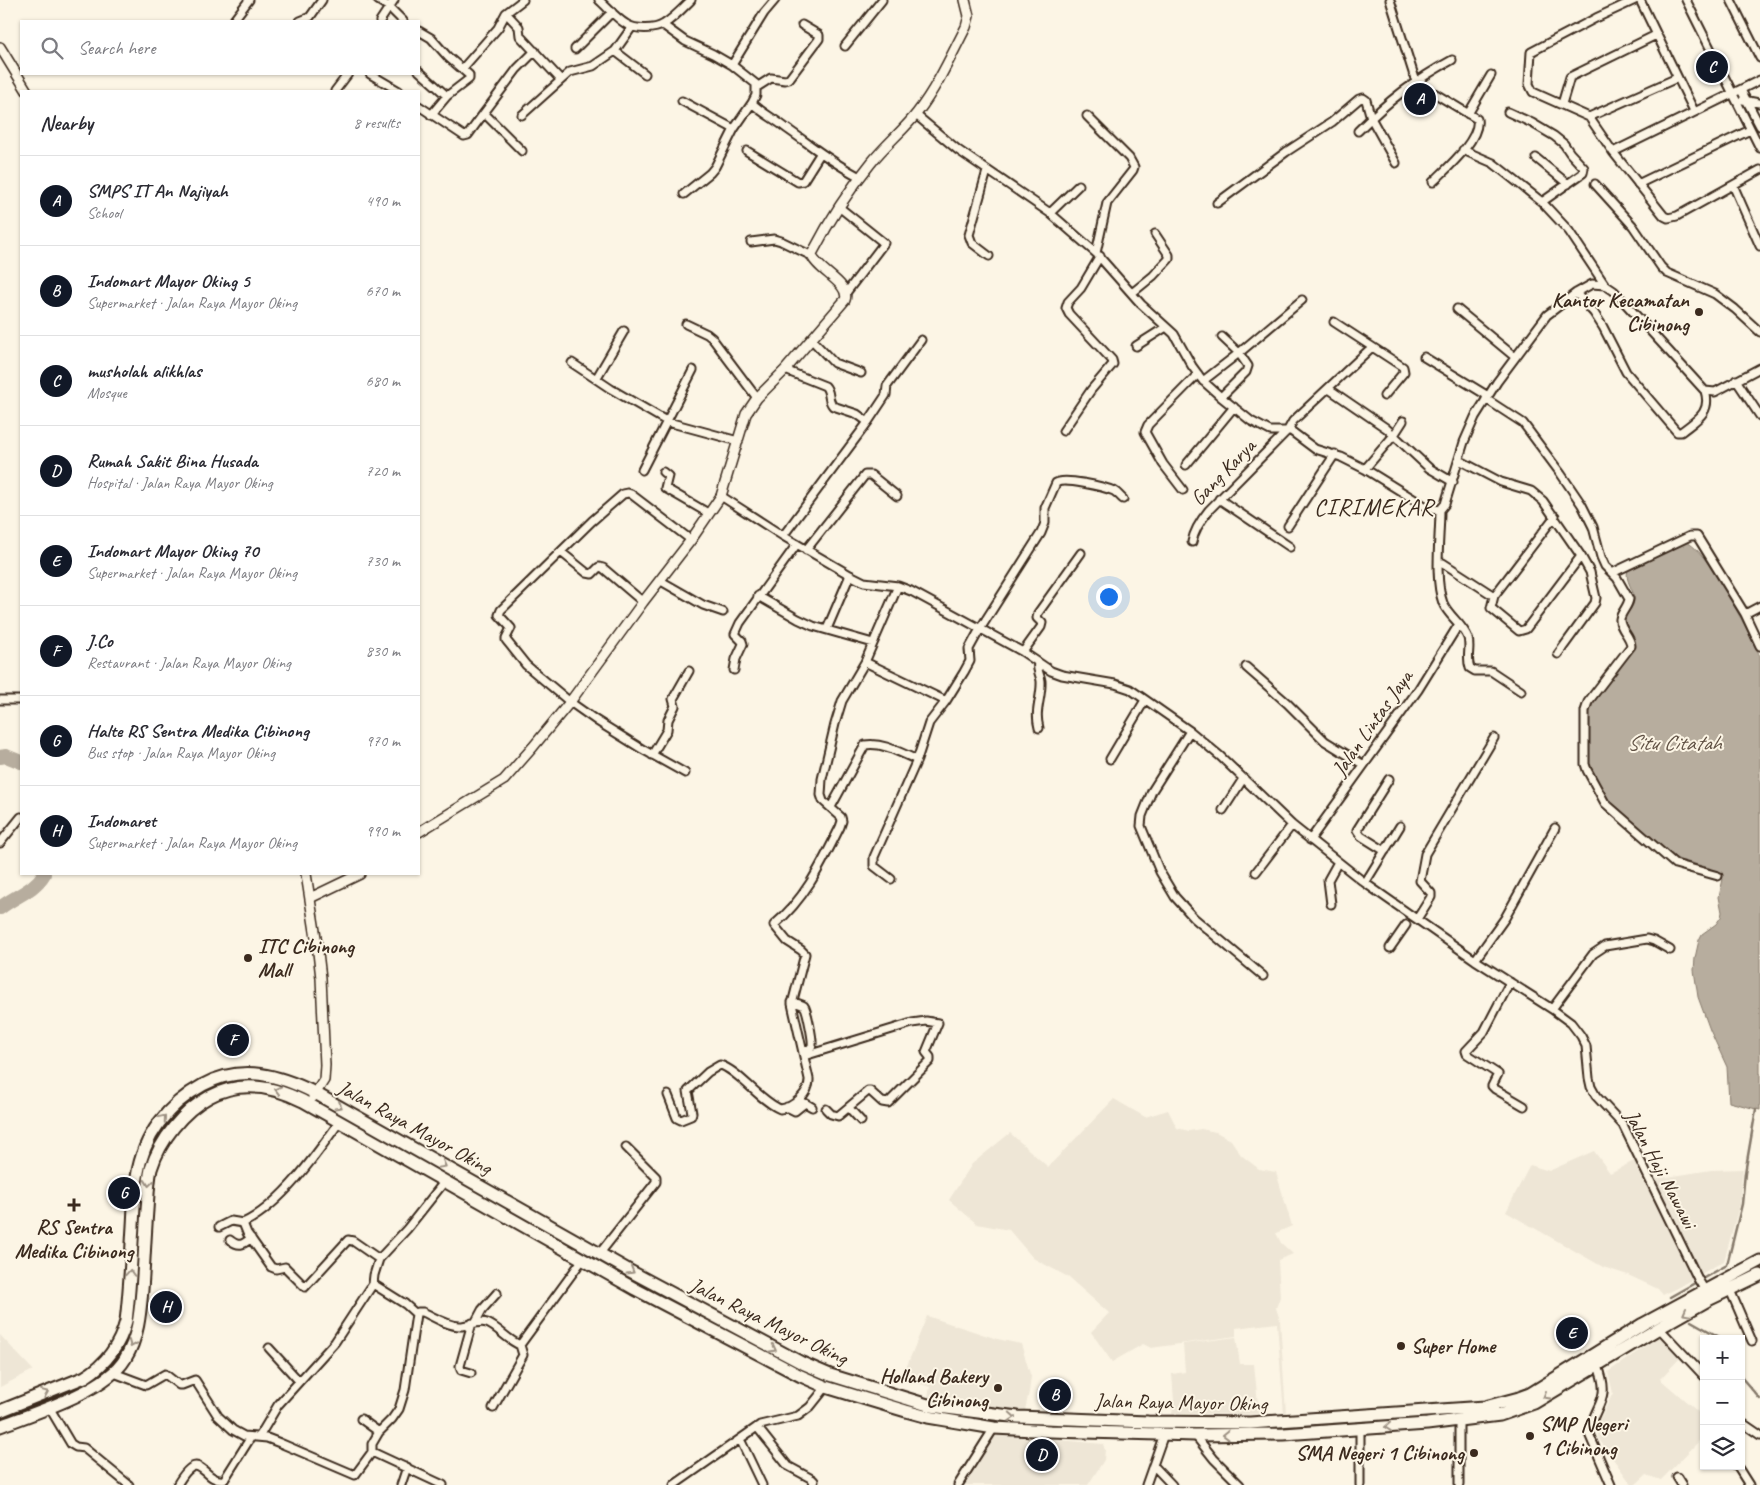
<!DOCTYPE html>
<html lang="en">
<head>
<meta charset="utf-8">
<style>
  :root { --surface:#fff; --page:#f2f2f3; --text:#2b2b33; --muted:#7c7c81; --line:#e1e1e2; --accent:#111827 }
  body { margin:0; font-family:Caveat,sans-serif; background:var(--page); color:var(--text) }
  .controls { position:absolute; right:15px; bottom:15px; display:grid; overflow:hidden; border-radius:0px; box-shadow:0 1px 4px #0004 }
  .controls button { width:45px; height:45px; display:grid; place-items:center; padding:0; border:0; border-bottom:1px solid var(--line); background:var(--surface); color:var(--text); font:25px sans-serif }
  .you { position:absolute; left:1108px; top:596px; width:18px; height:18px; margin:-12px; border:4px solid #fff; border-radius:50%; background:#1a73e8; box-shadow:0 0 0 8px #1a73e833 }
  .badge { display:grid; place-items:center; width:32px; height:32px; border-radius:50%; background:var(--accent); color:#fff; font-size:16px; font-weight:700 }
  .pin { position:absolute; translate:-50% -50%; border:2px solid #fff; box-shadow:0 1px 5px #0006 }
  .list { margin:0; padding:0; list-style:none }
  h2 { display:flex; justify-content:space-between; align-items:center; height:65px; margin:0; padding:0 20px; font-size:21px }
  h2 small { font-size:16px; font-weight:400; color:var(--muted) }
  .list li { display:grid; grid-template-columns:32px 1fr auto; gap:15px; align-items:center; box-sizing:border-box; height:90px; padding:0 20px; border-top:1px solid var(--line) }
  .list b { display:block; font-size:19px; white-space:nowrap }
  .list p { margin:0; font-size:16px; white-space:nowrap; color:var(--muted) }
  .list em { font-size:16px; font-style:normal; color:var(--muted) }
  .icon { flex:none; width:28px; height:28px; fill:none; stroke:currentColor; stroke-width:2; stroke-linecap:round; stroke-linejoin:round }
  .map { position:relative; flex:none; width:1760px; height:1485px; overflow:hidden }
  .search { position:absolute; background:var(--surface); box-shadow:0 1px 4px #0004; left:20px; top:20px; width:400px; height:55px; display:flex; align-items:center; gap:12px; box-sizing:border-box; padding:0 18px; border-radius:0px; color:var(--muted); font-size:19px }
  .panel { position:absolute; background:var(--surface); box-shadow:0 1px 4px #0004; left:20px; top:90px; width:400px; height:785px; border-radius:0px }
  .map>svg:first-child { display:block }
  .built { fill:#eee6d6 }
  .water { fill:#b7ad9e; stroke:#85796b }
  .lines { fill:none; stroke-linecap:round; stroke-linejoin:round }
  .stream { stroke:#85796b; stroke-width:2.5 }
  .river { stroke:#b7ad9e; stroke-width:14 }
  .minor-casing { stroke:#3b2a1e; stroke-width:11 }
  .tertiary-casing { stroke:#3b2a1e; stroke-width:12 }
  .primary-casing { stroke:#3b2a1e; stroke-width:15 }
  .minor { stroke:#fcf5e5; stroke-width:7 }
  .tertiary { stroke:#fcf5e5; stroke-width:9 }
  .primary { stroke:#fcf5e5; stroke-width:11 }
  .oneway { stroke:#9c9082 }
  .poi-dot { fill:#3b2a1e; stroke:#fcf5e5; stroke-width:2 }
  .labels { text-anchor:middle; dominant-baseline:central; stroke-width:4; stroke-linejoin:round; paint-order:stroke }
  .poi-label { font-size:21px; font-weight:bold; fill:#3b2a1e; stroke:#fcf5e5; text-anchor:end }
  .street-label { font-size:21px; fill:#3b2a1e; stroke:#fcf5e5 }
  .water-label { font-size:22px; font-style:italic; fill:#605144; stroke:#fcf5e5 }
  .quarter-label { font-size:24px; letter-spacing:1px; fill:#3b2a1e; stroke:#fcf5e5 }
</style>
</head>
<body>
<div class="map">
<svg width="1760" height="1485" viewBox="0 0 1760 1485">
  <rect width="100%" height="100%" fill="#fcf5e5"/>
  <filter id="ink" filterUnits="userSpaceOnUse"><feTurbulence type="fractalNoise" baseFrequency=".02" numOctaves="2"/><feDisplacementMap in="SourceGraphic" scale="10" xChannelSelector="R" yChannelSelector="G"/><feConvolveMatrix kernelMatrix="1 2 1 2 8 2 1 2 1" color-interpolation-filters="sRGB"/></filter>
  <g filter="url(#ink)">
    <!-- built -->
    <path class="built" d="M1114,1099L1145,1117L1168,1110L1177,1128L1189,1131L1201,1129L1216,1132L1231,1140L1241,1155L1259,1169L1276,1172L1292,1226L1276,1233L1281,1243L1293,1254L1278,1260L1280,1297L1276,1308L1280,1320L1286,1414H1284L1277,1323L1236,1328V1336L1151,1348L1143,1344L1112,1362L1091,1332L1109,1313L1068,1277L1033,1258L1009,1230L977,1224L949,1200L972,1164L1010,1133L1048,1167Z
      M1594,1151L1610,1173L1638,1159L1696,1278L1663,1295L1658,1289L1628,1275L1603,1267L1506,1212L1530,1165L1549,1171Z
      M1743,1169L1739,1207L1724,1261L1701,1274L1655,1179L1711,1170Z
      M927,1316L997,1339L1021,1344L1031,1377L1029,1392L1025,1410L938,1401L928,1397L930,1387L902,1378Z
      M0,1335L33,1370L0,1387Z
      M1660,1336L1681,1357L1660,1379L1704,1417V1436L1661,1480L1646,1475L1635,1485H1632L1598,1438L1599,1421L1613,1393L1608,1372Z
      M1236,1337L1240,1364H1254L1259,1414H1172L1174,1401L1172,1374L1185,1372L1183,1344Z
      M992,1434L1103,1444L1105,1450L1104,1460L1088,1485H961Z"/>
    <!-- water -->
    <path class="water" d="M1683,541C1707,545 1748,633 1760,656V1110L1729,1102L1727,1067L1710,1030L1698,997L1694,970L1695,958L1699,940L1702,934L1716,924L1721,917L1722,912L1719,897L1723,879L1710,868L1680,860L1668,854L1618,811L1604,793L1592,771L1588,758L1589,710L1596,697L1635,648C1636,638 1626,632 1625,623C1624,613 1633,610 1634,601C1635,590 1624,581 1628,570Z"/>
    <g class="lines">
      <!-- stream -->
      <path class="stream" d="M1670,1297L1727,1265L1742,1204L1745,1173L1756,1109
        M1691,1321L1723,1339
        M1741,1377L1760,1399"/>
      <!-- river -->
      <path class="river" d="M0,757L6,756L21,762
        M0,908C15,896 34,891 44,874"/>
      <defs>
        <path id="minor" d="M378,0L389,7L403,21
          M599,0C608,8 616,18 626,24C635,30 655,30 664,24C674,18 683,8 691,0
          M1390,0L1416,82L1477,119C1481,139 1446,169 1433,182
          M1635,0L1596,18L1531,52L1529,84L1533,92L1589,117L1613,152L1664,216L1668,218L1677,216L1733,185L1760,246
          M1640,0L1694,111
          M1686,0L1760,148
          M1731,0L1760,58
          M506,13L519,27L520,36L561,80
          M233,21L249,0
          M300,21L310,17L322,0
          M380,21L394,0
          M663,25L685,41L713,54L732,65L756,84V95L752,103C762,113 775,119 786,128C812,146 831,162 860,177
          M419,31L431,38L448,57L469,75V79L447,96L431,115
          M845,46L882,0
          M575,49L612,12
          M615,51L645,74
          M732,65L764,13L775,0
          M463,68L498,28L506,13L523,0
          M419,71L447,96
          M370,74L399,91
          M757,87L771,78L785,80L789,79L819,39V35L802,25
          M1741,90L1760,126
          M335,91L348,74
          M1743,100L1759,103
          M682,101L734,129
          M1562,104L1570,77L1656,35
          M419,106L464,136L468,135L484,113L522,151
          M1508,112L1532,123L1554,136L1564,144L1570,153L1584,168L1583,173L1542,202
          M484,113L517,69L535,51
          M1468,114L1491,75
          M522,115L570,72L593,66L615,51L632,27
          M916,115L958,150L1050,213L1096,253L1141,304L1174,334L1192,366L1203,381L1221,397L1251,421L1270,431H1291L1315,449L1341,457L1365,469L1428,508L1440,510L1445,504L1464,442L1475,417L1497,382L1547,315L1576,293L1592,284L1605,285L1614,291L1705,391L1715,392L1760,368
          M1087,116L1129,158L1134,167L1133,170L1107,203L1096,253
          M1589,117L1677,78
          M1358,131C1388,101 1415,80 1452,60
          M1463,150L1493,163L1542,202L1569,231L1605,285
          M747,151L798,182L803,181L820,154
          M1613,152L1760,80
          M1536,158L1568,184
          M987,171L969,235L972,243L989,256
          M1595,184L1633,226L1661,267L1667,273L1715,294L1735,309L1760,332
          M1638,184L1750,130
          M1733,185L1760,170
          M684,194L710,173L715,167L734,129L752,103
          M1217,203L1286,152L1332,122L1359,99L1363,98L1366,100L1371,118L1396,163
          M839,207L884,243L846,293
          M1050,213L1079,185
          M751,242L774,239L781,241L812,256
          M1132,293L1153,276L1169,259V255L1155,234
          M1576,293L1594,313L1603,327L1626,372L1677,432H1681C1696,420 1712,413 1705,391
          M1457,309L1515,357
          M1334,322L1403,367L1404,372L1384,396
          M686,324L707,334L712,338L757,398
          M811,339L834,363L861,373
          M1136,346L1166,327
          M1424,357L1488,396
          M572,363L611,389L668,422L738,441
          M785,370L825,386C831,392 827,400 833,406L857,414L868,422
          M596,379L624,331
          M1736,380L1760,416
          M1203,381L1239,353L1302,300
          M1329,389L1386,428L1429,468L1453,482
          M1221,397L1246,372L1248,366L1239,353L1222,337
          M1486,399L1523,423L1561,474L1582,505L1593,527L1601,557L1605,566L1617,578L1629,599C1628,607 1621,612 1620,619C1619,629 1631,636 1631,646L1588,702L1585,711V764L1587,770L1605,803L1675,864L1718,876
          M1063,431L1091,390L1113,364L1112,360L1069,314L1066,308L1068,302L1081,288L1100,256
          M1459,460L1501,482L1531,491L1543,501L1581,556L1590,572L1596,598L1595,603L1558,654
          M1186,465L1234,407
          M1365,469L1394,435L1403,421
          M642,470L693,370
          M663,472L668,476L665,488L708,513
          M1183,490L1163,464L1145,432L1148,425L1198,374
          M721,496L783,536L850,575L864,582L898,586L911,591L1023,652L1051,671L1062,675L1115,684L1130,689L1190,731L1220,756L1292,825L1365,883L1475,960L1552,1009L1571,1023L1581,1036L1586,1046L1589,1078L1591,1087L1596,1096L1623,1125L1698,1279L1707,1294
          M1219,499L1290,547
          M1440,510C1440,536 1434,579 1443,603C1448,616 1463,624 1468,638C1471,648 1466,657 1470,668L1475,671H1491L1521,691
          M1288,526L1335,454
          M783,536L868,422L886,395L887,386L921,340
          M1192,542C1194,530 1201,520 1209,510L1288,430L1293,421L1372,347
          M806,550L865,475H871L897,496
          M561,552L587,573L592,574L599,567L603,568L643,602
          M1443,563L1494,596L1491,608L1519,631L1526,629L1581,556
          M1612,573L1690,536H1697L1745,614L1760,646
          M661,581L703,605L723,612
          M758,596L798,619L813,626L873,643
          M1494,596L1555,516
          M1745,614L1760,606
          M827,629L850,575
          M1023,652L1041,627L1042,623L1037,618L1038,613L1081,553
          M865,662L946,701
          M1038,662C1036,670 1040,673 1041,681C1042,698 1034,710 1039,728
          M1246,667L1287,703L1325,741L1364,765
          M734,670L736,659L743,644L742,641L735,634L740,623L797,544
          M0,700H21
          M1190,731L1152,791L1142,816L1141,826L1160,872L1175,897L1194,918L1263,976
          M652,755L667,730L668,720L675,706L673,699L689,671
          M1110,759L1145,700
          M685,773L642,749L597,721L570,702L526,665L506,640V638L511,628L499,615L501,610L592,521L623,494L628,493L631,494L691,540
          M831,807L865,745C883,742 901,753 917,760
          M1223,810L1243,779
          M1310,840L1418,690L1459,624
          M0,843L21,817
          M1385,851L1361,836L1357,830L1389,779
          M1256,872L1292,825
          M891,879L874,866V857L917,760L929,723L946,701L964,672L970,661L969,649L980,629L1041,533L1045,523V508L1056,483C1064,477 1104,487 1114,491C1118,493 1120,497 1123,499
          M1365,883L1400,826
          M1331,904L1328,880L1338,862
          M1417,919L1431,897V893L1420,881L1425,854L1494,738
          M1390,948L1406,925
          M1475,960L1505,918L1555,828
          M1510,982L1484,1032L1466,1051L1467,1054L1498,1074L1492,1086L1495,1089L1524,1106
          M792,1002C796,1003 801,1004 804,1006C807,1009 813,1040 812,1045C811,1049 806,1051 803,1053
          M1552,1009L1593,954L1605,946L1647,939L1654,941L1670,950
          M804,1056L912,1023L926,1021L938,1023L926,1052L930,1057V1061L888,1103L882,1102L870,1091H868L838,1116L831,1114L826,1109
          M668,1095L677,1118L681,1120L691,1116L692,1113L688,1091L708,1072L720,1065C738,1070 760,1101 780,1109C793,1108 810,1093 809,1079L792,1004L805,954L801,950L787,941L774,925C806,898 822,863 840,827L842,821L841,817L823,801L821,795L822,779L835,724L842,701L865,662L898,586
          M787,1107L795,1111L805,1103L812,1107
          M849,1108L861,1121
          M243,1223L247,1233L271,1267L276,1269L285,1267L305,1287L348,1240L353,1241L379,1259
          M243,1223C281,1205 316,1155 340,1121
          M219,1227L231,1221L243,1223
          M230,1240C239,1247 243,1245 251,1238
          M600,1253L656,1182V1177L626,1147
          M373,1284L405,1304L416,1314
          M1730,1290L1752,1341
          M416,1314L418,1312H423C434,1317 448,1326 460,1326C469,1326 478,1320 487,1323C499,1328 507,1340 520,1345
          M475,1323L482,1310L497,1293
          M1659,1328L1704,1376
          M520,1345L583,1259
          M269,1348L299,1381
          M1598,1366C1612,1402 1594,1403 1589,1434L1611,1485
          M114,1373L146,1385L165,1374L179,1385H182L195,1380L218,1416L233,1430L244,1436L267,1438L280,1443L355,1475L372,1452V1444L379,1432L392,1419L399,1409L405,1390L416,1314
          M471,1373L461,1370L460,1366L472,1323
          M49,1407L71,1444L76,1447L84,1448L129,1485
          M493,1408L523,1355L520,1345
          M361,1419L379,1432
          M1459,1421V1485
          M1741,1422L1760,1435
          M757,1427L788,1466L812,1479L814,1481L813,1485
          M1360,1430V1485
          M1195,1435L1214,1459L1240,1485
          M259,1437L278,1405L335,1342L373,1284L374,1275L379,1259L407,1229L445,1181
          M740,1439L762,1485
          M372,1452L443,1485
          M1153,1465L1172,1485
          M1737,1466L1749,1485
          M1677,1477L1682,1485
          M177,1485C201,1444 202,1483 224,1480L251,1437
          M401,1485L407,1467
          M674,1485L760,1425L798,1416L810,1407L826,1387
          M958,1485L994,1428
          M1146,1485L1164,1434"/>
        <path id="tertiary" d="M0,47L27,91
          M419,832L504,780L533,747L570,702L643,602L691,540L721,496L746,414L757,398L785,370L845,300C851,284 818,271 812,256L813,252C829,221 849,190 871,163C885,145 904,130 917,113C937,87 951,56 966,27L969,16L965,0
          M306,874L317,944L321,978L325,1065L324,1080L313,1097
          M310,898L360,874"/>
        <path id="primary" d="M0,1411L85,1377C106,1364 120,1345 126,1321C130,1289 131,1258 133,1226C134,1210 134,1193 137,1177C143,1136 168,1104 203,1085C242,1064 279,1075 315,1093L630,1271L802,1363L830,1375L931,1406L1018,1417L1148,1422L1250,1423L1485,1407L1519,1398L1530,1394L1643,1324L1760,1261
          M0,1426C34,1413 106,1391 125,1359C138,1338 140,1314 142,1290C144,1263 145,1237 147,1210C148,1197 148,1182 151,1169C160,1140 183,1111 209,1097C240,1080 273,1086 303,1101L635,1289L801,1376L826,1387L906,1411L928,1417L994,1428L1050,1431L1195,1435L1284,1434L1427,1424L1500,1415L1534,1403L1659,1328L1710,1299L1760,1275"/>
      </defs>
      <!-- minor casing -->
      <use href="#minor" class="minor-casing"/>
      <!-- tertiary casing -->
      <use href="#tertiary" class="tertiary-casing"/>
      <!-- primary casing -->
      <use href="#primary" class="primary-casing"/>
      <!-- minor -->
      <use href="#minor" class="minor"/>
      <!-- tertiary -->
      <use href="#tertiary" class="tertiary"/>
      <!-- primary -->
      <use href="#primary" class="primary"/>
    </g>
    <!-- one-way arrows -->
    <defs><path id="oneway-chevron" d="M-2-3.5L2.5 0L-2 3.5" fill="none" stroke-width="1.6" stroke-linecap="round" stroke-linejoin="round" transform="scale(1.25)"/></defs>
    <g class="oneway">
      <use href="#oneway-chevron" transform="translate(278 1090) rotate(-165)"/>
      <use href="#oneway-chevron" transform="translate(339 1106) rotate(30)"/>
      <use href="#oneway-chevron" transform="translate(163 1118) rotate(-50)"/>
      <use href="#oneway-chevron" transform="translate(443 1165) rotate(29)"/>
      <use href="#oneway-chevron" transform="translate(149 1183) rotate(96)"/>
      <use href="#oneway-chevron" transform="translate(631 1271) rotate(30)"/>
      <use href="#oneway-chevron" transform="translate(130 1273) rotate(-86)"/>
      <use href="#oneway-chevron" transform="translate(1686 1313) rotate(151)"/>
      <use href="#oneway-chevron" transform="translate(132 1344) rotate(112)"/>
      <use href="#oneway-chevron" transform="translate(773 1349) rotate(27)"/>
      <use href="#oneway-chevron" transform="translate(45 1393) rotate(-22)"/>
      <use href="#oneway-chevron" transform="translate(1546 1396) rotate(150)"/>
      <use href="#oneway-chevron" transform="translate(1012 1417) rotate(4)"/>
      <use href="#oneway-chevron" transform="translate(1388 1427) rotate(175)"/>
      <use href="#oneway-chevron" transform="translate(1226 1435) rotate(179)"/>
    </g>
  </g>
  <!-- markers -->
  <g class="poi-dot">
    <circle cx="1699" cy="312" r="5"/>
    <circle cx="248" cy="958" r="5"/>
    <path d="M71.5 1197.5h5v5h5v5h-5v5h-5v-5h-5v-5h5z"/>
    <circle cx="1401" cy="1346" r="5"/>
    <circle cx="998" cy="1388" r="5"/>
    <circle cx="1530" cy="1436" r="5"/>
    <circle cx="1474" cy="1453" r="5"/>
  </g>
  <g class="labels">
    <!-- poi labels -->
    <g class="poi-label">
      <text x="1689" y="300">Kantor Kecamatan<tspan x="1689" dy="24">Cibinong</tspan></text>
      <text x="258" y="946" text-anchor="start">ITC Cibinong<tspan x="258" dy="24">Mall</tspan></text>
      <text x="74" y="1227" text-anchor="middle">RS Sentra<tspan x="74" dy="24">Medika Cibinong</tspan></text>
      <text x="1411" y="1346" text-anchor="start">Super Home</text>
      <text x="988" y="1376">Holland Bakery<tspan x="988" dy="24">Cibinong</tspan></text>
      <text x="1540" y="1424" text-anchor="start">SMP Negeri<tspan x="1540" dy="24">1 Cibinong</tspan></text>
      <text x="1464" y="1453">SMA Negeri 1 Cibinong</text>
    </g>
    <!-- street labels -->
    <g class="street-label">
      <text transform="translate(1223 472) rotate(-46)">Gang Karya</text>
      <text transform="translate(1372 723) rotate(-55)">Jalan Lintas Jaya</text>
      <text transform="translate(415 1127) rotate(29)">Jalan Raya Mayor Oking</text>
      <text transform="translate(1661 1169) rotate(62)">Jalan Haji Nawawi</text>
      <text transform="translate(769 1321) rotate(26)">Jalan Raya Mayor Oking</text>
      <text transform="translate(1181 1402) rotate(1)">Jalan Raya Mayor Oking</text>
    </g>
    <!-- water labels -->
    <g class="water-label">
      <text x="1674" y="743">Situ Citatah</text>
    </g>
    <!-- quarter labels -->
    <g class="quarter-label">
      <text x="1374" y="507">CIRIMEKAR</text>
    </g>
  </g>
</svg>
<div class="controls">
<button>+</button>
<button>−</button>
<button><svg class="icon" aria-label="layers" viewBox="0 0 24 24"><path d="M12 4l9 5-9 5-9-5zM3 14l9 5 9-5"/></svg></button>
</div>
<div class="you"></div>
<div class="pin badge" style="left:1420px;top:99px">A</div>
<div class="pin badge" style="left:1055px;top:1395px">B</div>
<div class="pin badge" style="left:1712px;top:67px">C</div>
<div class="pin badge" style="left:1042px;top:1455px">D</div>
<div class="pin badge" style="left:1572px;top:1333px">E</div>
<div class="pin badge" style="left:233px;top:1040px">F</div>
<div class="pin badge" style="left:124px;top:1193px">G</div>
<div class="pin badge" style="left:166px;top:1307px">H</div>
<div class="search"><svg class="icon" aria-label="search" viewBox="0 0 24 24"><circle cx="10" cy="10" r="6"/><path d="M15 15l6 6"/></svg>Search here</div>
<section class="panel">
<h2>Nearby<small>8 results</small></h2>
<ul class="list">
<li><span class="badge">A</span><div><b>SMPS IT An Najiyah</b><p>School</p></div><em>490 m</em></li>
<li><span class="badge">B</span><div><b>Indomart Mayor Oking 5</b><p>Supermarket · Jalan Raya Mayor Oking</p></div><em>670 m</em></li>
<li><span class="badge">C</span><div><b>musholah alikhlas</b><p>Mosque</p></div><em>680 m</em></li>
<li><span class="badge">D</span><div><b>Rumah Sakit Bina Husada</b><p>Hospital · Jalan Raya Mayor Oking</p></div><em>720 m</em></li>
<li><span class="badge">E</span><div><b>Indomart Mayor Oking 70</b><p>Supermarket · Jalan Raya Mayor Oking</p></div><em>730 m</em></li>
<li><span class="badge">F</span><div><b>J.Co</b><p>Restaurant · Jalan Raya Mayor Oking</p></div><em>830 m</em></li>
<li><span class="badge">G</span><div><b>Halte RS Sentra Medika Cibinong</b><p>Bus stop · Jalan Raya Mayor Oking</p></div><em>970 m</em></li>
<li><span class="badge">H</span><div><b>Indomaret</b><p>Supermarket · Jalan Raya Mayor Oking</p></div><em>990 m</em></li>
</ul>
</section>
</div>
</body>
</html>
